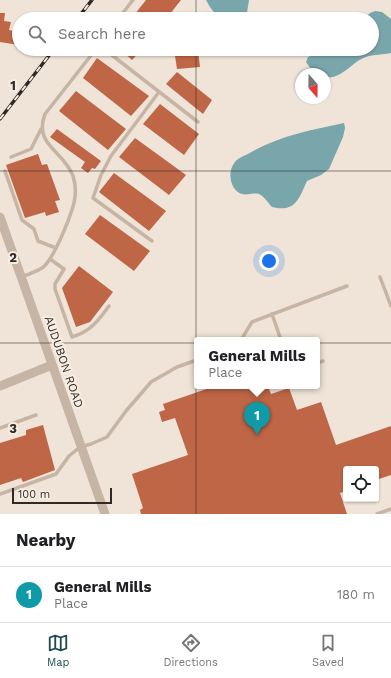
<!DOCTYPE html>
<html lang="en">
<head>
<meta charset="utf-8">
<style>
  :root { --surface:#fff; --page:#f2f2f2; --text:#202124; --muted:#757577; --line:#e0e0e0; --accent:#1e4b50 }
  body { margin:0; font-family:"Work Sans",sans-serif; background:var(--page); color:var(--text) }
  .controls { position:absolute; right:12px; bottom:12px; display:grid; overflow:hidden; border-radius:4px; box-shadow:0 1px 3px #0004 }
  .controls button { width:36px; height:36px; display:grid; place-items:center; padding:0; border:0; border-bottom:1px solid var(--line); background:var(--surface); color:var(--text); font:20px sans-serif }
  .compass { position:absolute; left:295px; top:68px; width:36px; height:36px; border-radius:50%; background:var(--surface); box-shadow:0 1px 3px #0004; rotate:160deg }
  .scale { position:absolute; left:12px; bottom:10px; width:100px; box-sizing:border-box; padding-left:4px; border:2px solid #322925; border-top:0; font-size:11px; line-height:14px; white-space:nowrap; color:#322925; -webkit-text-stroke:3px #f7eee3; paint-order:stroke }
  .you { position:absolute; left:269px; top:261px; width:14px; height:14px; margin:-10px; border:3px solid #fff; border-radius:50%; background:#1a73e8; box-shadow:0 0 0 6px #1a73e833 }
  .badge { display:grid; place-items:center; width:26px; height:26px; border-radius:50%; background:var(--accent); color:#fff; font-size:13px; font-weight:700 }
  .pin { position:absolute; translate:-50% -33px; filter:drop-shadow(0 1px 2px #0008) }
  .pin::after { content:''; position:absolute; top:21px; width:14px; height:12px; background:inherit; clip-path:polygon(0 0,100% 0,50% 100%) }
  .popup { position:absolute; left:194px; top:337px; width:126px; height:52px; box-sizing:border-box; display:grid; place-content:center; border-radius:4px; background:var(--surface); filter:drop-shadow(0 1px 3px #0005); font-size:13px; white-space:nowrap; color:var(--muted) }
  .popup b { font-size:15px; color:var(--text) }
  .popup::after { content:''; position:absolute; left:50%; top:100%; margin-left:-8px; border:8px solid transparent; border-top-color:var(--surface) }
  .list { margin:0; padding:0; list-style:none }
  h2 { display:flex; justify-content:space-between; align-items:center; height:52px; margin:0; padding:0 16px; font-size:17px }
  h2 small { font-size:13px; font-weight:400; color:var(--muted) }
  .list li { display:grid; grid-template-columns:26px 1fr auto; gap:12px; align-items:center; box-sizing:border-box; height:56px; padding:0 16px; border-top:1px solid var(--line) }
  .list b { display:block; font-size:15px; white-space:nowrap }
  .list p { margin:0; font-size:13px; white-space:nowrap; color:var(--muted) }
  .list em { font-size:13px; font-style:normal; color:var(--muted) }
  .icon { flex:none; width:22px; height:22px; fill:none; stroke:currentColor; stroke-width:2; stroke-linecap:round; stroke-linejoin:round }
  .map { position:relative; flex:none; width:391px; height:514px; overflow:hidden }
  .search { position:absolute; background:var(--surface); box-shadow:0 1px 3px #0004; left:12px; right:12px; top:12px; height:44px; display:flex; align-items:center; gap:10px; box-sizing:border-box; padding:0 14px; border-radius:22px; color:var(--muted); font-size:15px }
  .sheet { height:108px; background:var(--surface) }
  nav { display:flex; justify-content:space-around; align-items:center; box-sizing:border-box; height:56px; border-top:1px solid var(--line); background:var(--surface); font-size:11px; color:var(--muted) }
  nav a { display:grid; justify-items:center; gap:2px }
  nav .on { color:var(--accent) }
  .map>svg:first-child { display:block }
  .water { fill:#78a6aa }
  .building { fill:#be6646 }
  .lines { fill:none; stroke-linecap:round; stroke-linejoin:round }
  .service { stroke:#c6b4a4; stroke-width:3.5 }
  .tertiary { stroke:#c6b4a4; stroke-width:9 }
  .rail-casing { stroke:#322925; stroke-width:3.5 }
  .rail { stroke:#f7eee3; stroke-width:2; stroke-dasharray:6; stroke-linecap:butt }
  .grid { fill:none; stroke:#322925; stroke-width:1; stroke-opacity:0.55 }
  .labels { text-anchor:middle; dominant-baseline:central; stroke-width:4; stroke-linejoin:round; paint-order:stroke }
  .street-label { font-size:12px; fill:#322925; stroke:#f7eee3 }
  .grid-label { font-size:13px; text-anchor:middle; font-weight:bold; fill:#322925; stroke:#f7eee3; stroke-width:4; stroke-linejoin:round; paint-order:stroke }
</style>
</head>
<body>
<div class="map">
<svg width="391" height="514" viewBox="0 0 391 514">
  <rect width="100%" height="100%" fill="#efe4d7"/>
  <!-- water -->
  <path class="water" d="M206,0H249L246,19H219L210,7Z
    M375,11L382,12L391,19V53C383,55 374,54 366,57C351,62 342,80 325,77V74C316,74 311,70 306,62L308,57L331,49H372V19H364L370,13Z
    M344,123L345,128L343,137L329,169L321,175L307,181C299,198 296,213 272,207C269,204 264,196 259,194C250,192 242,199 234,188C229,180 229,169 235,162C238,158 244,156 248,154C278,136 311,130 344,123Z"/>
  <!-- building -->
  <path class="building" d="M146,0H181L166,19H131Z
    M0,13H5L4,21L11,22L9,30L19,32V45L0,42Z
    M120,49H142L132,60Z
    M174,49H198L200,67L177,69Z
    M97,58L149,96L131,116L83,78Z
    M177,72L212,100L203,114L166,84Z
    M76,91L126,129L108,150L59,111Z
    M160,104L199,134L184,155L143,124Z
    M57,129L101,161L95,169L92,168L88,173L81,168L85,162L50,137Z
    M135,138L186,175L169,195L119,157Z
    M38,154L42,165L47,164L60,200L55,201L59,212L46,216L45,212L25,218L6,165Z
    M114,173L166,211L149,231L99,192Z
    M100,215L150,251L134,271L85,234Z
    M79,266L113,292L90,322L76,327L62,288Z
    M215,386H268L271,394L289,388L297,410L321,402L336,445L391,426V475L376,480V469H346V491L340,493L347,514H141L140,510L143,508L132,474L188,455L175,418L162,422L159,412L165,410L163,404Z
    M43,425L55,470L23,482L21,478L0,485V443L26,435V430Z"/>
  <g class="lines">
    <!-- service -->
    <path class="service" d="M118,19L133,0
      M104,49L198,122
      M11,157L31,149L41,129
      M5,171L22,220L34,229L38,241L56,248
      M152,241L93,198L101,175L111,156L159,92
      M50,259L64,269L55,284V289L72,337C91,331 98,321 109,306
      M22,277C28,274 36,272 42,268C53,261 70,218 74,203C76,194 76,185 73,176C64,151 33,145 45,114L96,49
      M380,277L391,306
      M272,314L281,340
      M241,340L252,322L347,286
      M317,363L323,361
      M0,428L36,415
      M0,494L56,474L69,456L80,447L91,444L107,437L126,411L151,382L177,367L197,360
      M377,514L391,509"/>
    <!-- tertiary -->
    <path class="tertiary" d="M0,217L105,514
      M0,386L52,365"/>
    <defs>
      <path id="rail" d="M77,19L92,0
        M0,119L54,49"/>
    </defs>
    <!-- rail casing -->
    <use href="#rail" class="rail-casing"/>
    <!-- rail -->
    <use href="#rail" class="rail"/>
  </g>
  <!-- grid -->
  <path class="grid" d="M196,0V19M196,49V514M0,171H391M0,343H391"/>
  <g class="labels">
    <!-- street labels -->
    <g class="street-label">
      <text transform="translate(64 362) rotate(71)">AUDUBON ROAD</text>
    </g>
  </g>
  <g class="grid-label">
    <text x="13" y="90">1</text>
    <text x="13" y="262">2</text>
    <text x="13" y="433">3</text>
  </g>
</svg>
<div class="controls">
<button><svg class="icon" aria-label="locate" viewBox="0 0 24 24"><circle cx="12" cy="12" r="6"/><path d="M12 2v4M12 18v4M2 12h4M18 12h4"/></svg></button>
</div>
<svg class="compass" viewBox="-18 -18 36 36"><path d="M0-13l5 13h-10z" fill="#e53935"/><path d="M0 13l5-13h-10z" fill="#757577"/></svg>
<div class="scale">100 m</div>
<div class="you"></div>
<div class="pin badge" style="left:257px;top:435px;background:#0f9aa8">1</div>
<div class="popup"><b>General Mills</b>Place</div>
<div class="search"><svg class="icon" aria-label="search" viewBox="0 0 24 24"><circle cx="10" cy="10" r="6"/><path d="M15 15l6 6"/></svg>Search here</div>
</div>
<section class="sheet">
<h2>Nearby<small></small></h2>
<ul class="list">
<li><span class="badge" style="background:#0f9aa8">1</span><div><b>General Mills</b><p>Place</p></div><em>180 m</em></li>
</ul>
</section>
<nav>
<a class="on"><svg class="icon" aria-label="map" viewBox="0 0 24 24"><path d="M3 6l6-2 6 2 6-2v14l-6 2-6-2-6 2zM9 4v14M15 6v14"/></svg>Map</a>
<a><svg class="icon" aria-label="directions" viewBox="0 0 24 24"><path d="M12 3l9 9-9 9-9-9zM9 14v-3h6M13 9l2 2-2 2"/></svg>Directions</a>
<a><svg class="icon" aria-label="saved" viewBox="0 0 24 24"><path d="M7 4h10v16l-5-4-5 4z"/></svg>Saved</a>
</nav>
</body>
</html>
